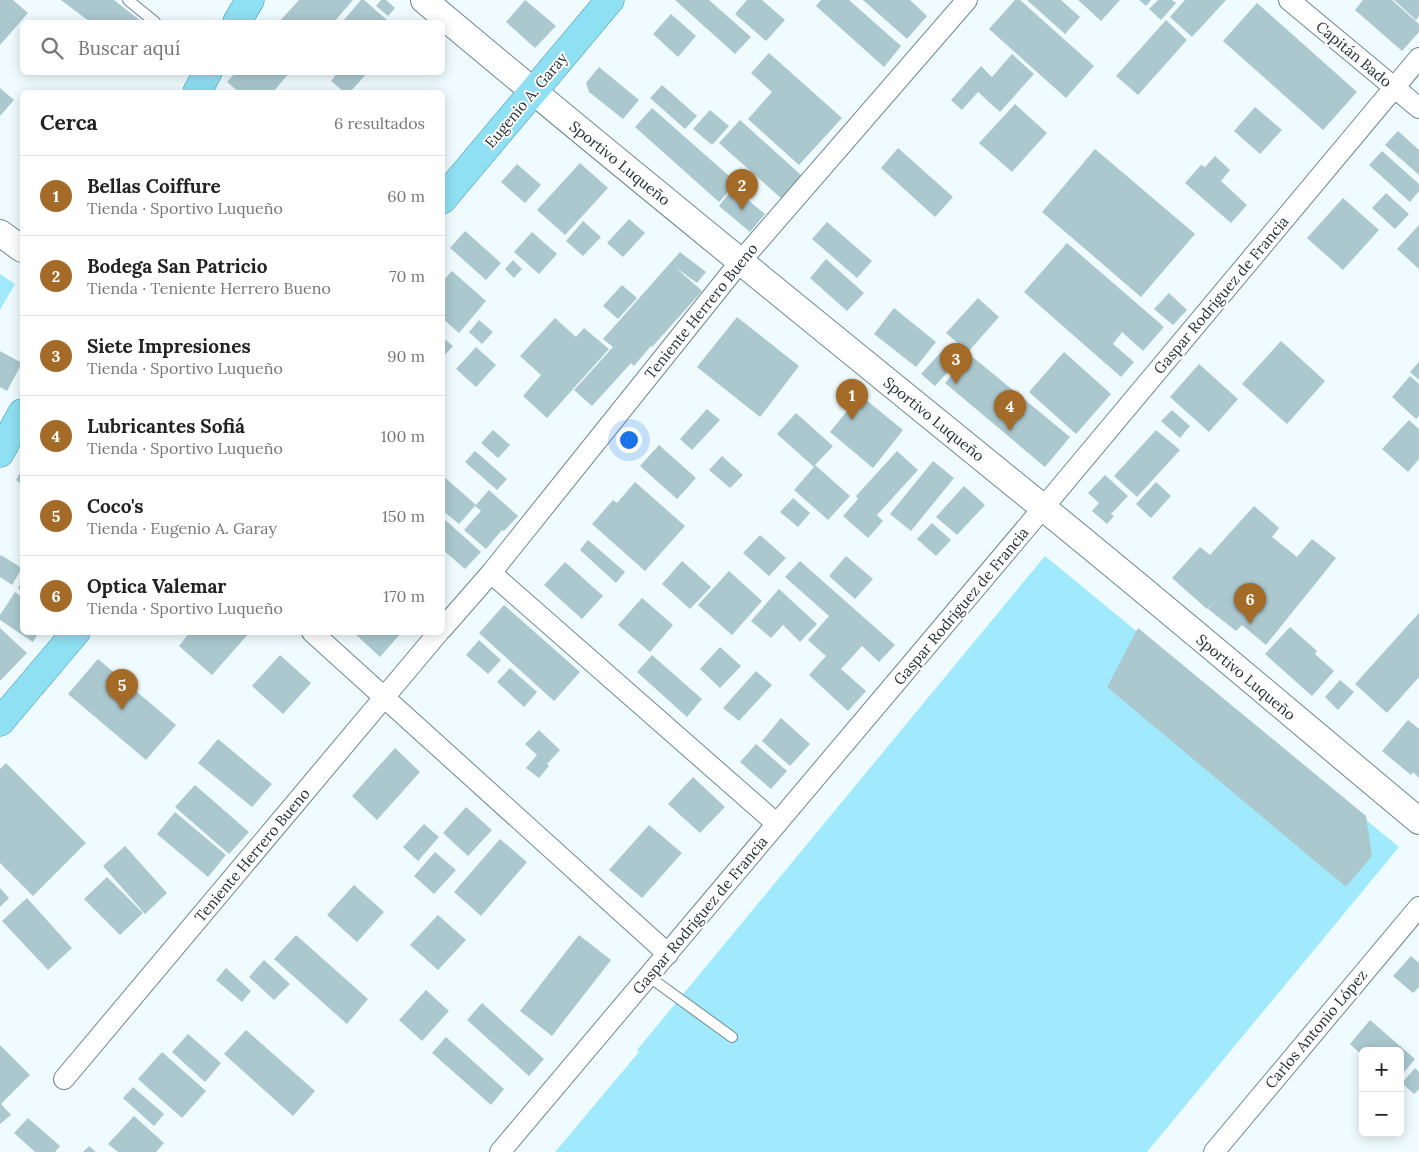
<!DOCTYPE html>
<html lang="es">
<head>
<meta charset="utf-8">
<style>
  :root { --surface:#fff; --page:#f6f6f6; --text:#222; --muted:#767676; --line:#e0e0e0; --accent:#a36a28 }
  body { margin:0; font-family:Lora,serif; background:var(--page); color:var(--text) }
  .controls { position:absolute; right:15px; bottom:15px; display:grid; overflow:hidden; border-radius:8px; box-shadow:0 2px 12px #0003 }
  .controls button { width:45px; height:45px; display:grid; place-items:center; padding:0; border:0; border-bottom:1px solid var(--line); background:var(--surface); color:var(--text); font:25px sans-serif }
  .you { position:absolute; left:628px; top:439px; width:18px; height:18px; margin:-12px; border:4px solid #fff; border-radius:50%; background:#1a73e8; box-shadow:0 0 0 8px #1a73e833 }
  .badge { display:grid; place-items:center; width:32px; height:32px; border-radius:50%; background:var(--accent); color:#fff; font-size:16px; font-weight:700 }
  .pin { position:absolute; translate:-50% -41px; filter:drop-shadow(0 1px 2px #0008) }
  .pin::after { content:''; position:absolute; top:26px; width:18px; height:15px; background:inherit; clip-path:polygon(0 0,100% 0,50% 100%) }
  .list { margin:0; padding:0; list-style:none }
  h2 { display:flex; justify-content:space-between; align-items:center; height:65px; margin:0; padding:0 20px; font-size:21px }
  h2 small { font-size:16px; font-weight:400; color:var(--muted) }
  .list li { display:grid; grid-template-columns:32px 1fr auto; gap:15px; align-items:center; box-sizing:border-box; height:80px; padding:0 20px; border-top:1px solid var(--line) }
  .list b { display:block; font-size:19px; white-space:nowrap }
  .list p { margin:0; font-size:16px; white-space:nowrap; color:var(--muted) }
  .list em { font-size:16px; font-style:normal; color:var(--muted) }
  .icon { flex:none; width:28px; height:28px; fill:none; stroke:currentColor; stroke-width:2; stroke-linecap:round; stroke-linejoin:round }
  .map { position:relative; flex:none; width:1419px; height:1152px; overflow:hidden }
  .search { position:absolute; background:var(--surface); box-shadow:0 2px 12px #0003; left:20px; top:20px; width:425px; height:55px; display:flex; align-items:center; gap:12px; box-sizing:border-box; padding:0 18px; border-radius:8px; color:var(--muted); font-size:19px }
  .panel { position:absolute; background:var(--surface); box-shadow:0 2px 12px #0003; left:20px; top:90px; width:425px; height:545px; border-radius:8px }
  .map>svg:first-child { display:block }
  .green { fill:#a1eafd }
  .building { fill:#abc8cf }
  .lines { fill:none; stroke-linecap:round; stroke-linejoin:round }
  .service-casing { stroke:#6d888f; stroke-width:12 }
  .minor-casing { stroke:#6d888f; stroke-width:22 }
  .tertiary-casing { stroke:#6d888f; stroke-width:28 }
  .primary-casing { stroke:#3a96aa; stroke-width:29 }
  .service { stroke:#fff; stroke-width:10 }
  .minor { stroke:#fff; stroke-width:20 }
  .tertiary { stroke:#fff; stroke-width:26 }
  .primary { stroke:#8fe0f2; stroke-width:28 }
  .labels { text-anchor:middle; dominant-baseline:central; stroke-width:4; stroke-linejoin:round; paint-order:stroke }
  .street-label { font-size:15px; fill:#263134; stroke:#fff }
</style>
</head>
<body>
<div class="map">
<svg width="1419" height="1152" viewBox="0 0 1419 1152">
  <rect width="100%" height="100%" fill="#effbfe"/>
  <!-- green -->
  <path class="green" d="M0,274L15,284L0,310Z
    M1045,556L1399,847L1147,1152H555L639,1052L637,1050Z"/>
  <!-- building -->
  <path class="building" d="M0,0H13L28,13L0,45Z
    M61,0H114L142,22H90Z
    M299,0H353L334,22H279Z
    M361,0H364L387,20L385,22H342Z
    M381,0H386L395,8L388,16L376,6Z
    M525,0L556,26L535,48L506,22Z
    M675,0H709L751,37L735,54Z
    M747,0H762L785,20L766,41L735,14Z
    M821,0H849L901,46L884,67L816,6Z
    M863,0H910L927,16L907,39Z
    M1015,0H1020L1094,66L1066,98L989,29Z
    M1027,0H1061L1080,17L1065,34Z
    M1078,0H1120L1101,21Z
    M1139,0H1151L1146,6Z
    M1158,0H1172L1176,3L1161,20L1149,9Z
    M1185,0H1226L1192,37L1170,17Z
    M1363,0H1392L1419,24V32L1402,51L1355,10Z
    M1394,0H1419V16L1416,20Z
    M1257,3L1357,92L1323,130L1223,41Z
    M671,14L696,36L678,57L653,34Z
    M1166,20L1187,40L1138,95L1116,76Z
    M769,53L842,118L799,165L748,119L772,92L751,73Z
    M1012,54L1034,74L1000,112L978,92L962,110L951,100L981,66L992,77Z
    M599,67L639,100L623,119L589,92L586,83Z
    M236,72H290L273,92H239L227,82Z
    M338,72H368L350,92H344L331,81Z
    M662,85L697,116L685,129L650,98Z
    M0,88L14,100L0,116Z
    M1015,104L1047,133L1012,172L979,143Z
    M1255,107L1282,130L1260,154L1234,131Z
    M652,108L737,183L719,202L635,127Z
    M710,110L729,126L712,145L693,129Z
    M740,120L802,176L782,199L719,143Z
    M1398,131L1419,150V175L1385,145Z
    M898,148L953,197L935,217L881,168Z
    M1095,149L1195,234L1141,297L1042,212Z
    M1382,151L1419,184V191L1410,202L1369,165Z
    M1215,156L1230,170L1221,181L1247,205L1231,223L1185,183L1201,165L1205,167Z
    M580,163L608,188L565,235L537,210Z
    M517,164L541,185L525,203L501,182Z
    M733,188L765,214L750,232L719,206Z
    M1386,193L1409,214L1395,229L1372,208Z
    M1343,198L1379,230L1343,270L1307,238Z
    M629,219L645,233L623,257L607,243Z
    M583,221L601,237L583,256L566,241Z
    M827,222L872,261L857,278L812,239Z
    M1419,225V269L1397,249Z
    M465,231L501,263L486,280L450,248Z
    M532,232L557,254L539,274L514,252Z
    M1067,243L1164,327L1143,351L1122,332L1113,344L1134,362L1121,377L1024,292Z
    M680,252L706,272L697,283L675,267L702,291L652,347L651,346L634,366L631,363L592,406L574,390L613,347L603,339Z
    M826,259L864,293L847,311L810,278Z
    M513,260L522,269L514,278L505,269Z
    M452,271L486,301L459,333L442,318V282Z
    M622,285L637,298L618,319L603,306Z
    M1169,293L1187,310L1173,325L1154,309Z
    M978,298L999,317L968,352L946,333Z
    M894,308L936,342L916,367L874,334Z
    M737,317L799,366L760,417L697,367Z
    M555,318L576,337L584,328L609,349L547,418L523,396L541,375L520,356Z
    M479,320L493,332L482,344L469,332Z
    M442,337L453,346L442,358Z
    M1281,341L1325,381L1287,424L1242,384Z
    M476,347L496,365L476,387L456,369Z
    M0,351L22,363L7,391L0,387Z
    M941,352L955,364L935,386L921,374Z
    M1064,352L1111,394L1076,434L1029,392Z
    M969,354L1070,437L1045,467L945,383Z
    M1419,362V380L1410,372Z
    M1199,364L1238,399L1209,432L1170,397Z
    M1410,376L1419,384V416L1416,419L1392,397Z
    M860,395L903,430L873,468L830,432Z
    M707,409L720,420L692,450L680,439Z
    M1172,410L1190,426L1180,438L1161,421Z
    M796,413L833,446L815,465L850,496L828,520L794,490L814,467L777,434Z
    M1409,420L1419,429V459L1408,472L1382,449Z
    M493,430L510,445L498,458L481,443Z
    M1156,430L1180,450L1137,497L1114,476Z
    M659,445L696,478L677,499L640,466Z
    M475,451L507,479L497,490L465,462Z
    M897,451L918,470L877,515L883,521L868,538L843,516L858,499L856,496Z
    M722,456L743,475L730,488L709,470Z
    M933,461L954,478L911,531L890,514Z
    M22,470V485L16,480Z
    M442,475L476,505L489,490L518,516L504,531L502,530L486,549L464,530L481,511L475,506L459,524L442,510Z
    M1105,475L1128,496L1111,514L1114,516L1107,524L1092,511L1099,503L1088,493Z
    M635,482L685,526L645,571L592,524L613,500L617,503Z
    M1156,482L1171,496L1151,518L1136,504Z
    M964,486L985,505L957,535L936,517Z
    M793,498L810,513L798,527L780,512Z
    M1254,506L1279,528L1272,537L1297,557L1312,539L1336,558L1266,645L1242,625L1236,631L1208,609L1213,603L1207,609L1172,578L1200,547L1210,555Z
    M442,517L481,552L465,569L442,549Z
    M932,523L951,540L936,556L917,539Z
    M760,535L786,558L769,576L743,553Z
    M588,540L625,572L616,583L580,550Z
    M1,555L22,568L12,585L0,577V557Z
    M846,556L873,579L855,599L829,576Z
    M682,561L711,587L690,609L662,584Z
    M800,561L895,645L879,662L862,646L841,669L866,691L848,711L809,675L826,656L808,640L829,616L785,577Z
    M565,562L603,596L582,619L544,585Z
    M729,571L762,601L732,635L698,605Z
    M22,581V591L18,588Z
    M779,589L817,624L800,642L783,625L771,638L751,621Z
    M15,592L22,597V632H39L33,642L0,620V615Z
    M642,598L673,625L650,652L618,625Z
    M504,605L580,672L554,701L479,633Z
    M1419,613V677L1387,713L1355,684Z
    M1290,627L1317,651L1315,654L1334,671L1312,696L1265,654Z
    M0,628L27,653L0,681Z
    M1138,628L1366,816L1372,856L1346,887L1107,687Z
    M190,632H250L212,675L179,646Z
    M353,632H402L380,657Z
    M479,640L501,660L488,674L466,655Z
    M720,647L741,666L720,688L700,669Z
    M280,655L311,683L283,714L252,686Z
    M652,655L702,699L687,717L637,672Z
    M98,659L176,725L146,760L68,694Z
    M510,668L537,692L524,707L497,682Z
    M756,671L772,685L739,721L723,708Z
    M1340,680L1354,692L1338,710L1325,697Z
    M781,718L810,744L790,766L762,741Z
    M1408,720L1419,729V778L1413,772L1411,775L1382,751Z
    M539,730L560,750L547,764L549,766L539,778L526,768L537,755L525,744Z
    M218,739L272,784L252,807L198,763Z
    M756,744L787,771L771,789L740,762Z
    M395,748L420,772L377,820L352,796Z
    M6,763L86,843L33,896L0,863V769Z
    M693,777L725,807L700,833L668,804Z
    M195,785L249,832L229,854L175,807Z
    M466,807L492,830L468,856L443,833Z
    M175,812L226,855L208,877L157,834Z
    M424,824L439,837L418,861L403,847Z
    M649,825L682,853L642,898L609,870Z
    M500,839L527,862L481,916L454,892Z
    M125,846L167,893L145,914L103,866Z
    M435,852L456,870L434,894L414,876Z
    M107,877L143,913L120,935L84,899Z
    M354,885L384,912L357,942L327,915Z
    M0,888L9,898L0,907Z
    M27,898L72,948L48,970L2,921Z
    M438,915L466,940L438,970L410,945Z
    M296,935L368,999L347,1024L274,959Z
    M579,935L611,960L552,1036L520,1011Z
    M1411,956L1419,963V987L1413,993L1393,976Z
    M264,960L290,984L274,1000L249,977Z
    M226,968L251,991L242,1002L216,980Z
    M426,990L449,1011L422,1041L399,1020Z
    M482,1003L544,1059L529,1076L467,1020Z
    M1370,1020L1415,1059L1400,1077V1051H1363V1056L1350,1044Z
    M246,1030L315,1091L293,1116L224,1054Z
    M188,1034L221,1063L205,1082L172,1052Z
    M446,1037L504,1089L491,1105L432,1053Z
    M0,1045L30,1075L1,1104L11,1115L0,1124Z
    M162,1052L206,1091L182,1118L138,1079Z
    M1415,1068L1419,1072V1089L1414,1094L1402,1083Z
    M133,1087L164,1114L154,1126L123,1098Z
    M134,1116L164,1143L156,1152H118L108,1144Z
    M28,1118L60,1146L55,1152H35L14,1133Z
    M89,1146L96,1152H83Z"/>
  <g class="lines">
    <defs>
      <path id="service" d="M128,0L155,22
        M648,976L732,1037"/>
      <path id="minor" d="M1289,0L1419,108
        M491,573L777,824
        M442,629L491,573L740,262L967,0
        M312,632L668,954
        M64,1079L439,632
        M500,1152L1043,508L1419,58
        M1214,1152L1419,907"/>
      <path id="tertiary" d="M424,0C627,171 835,338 1041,506C1168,609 1293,716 1419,821
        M0,233L22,249"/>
      <path id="primary" d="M237,22L250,0
        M197,92L208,72
        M442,200L610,0
        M0,453L22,413
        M0,722L76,632"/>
    </defs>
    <!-- service casing -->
    <use href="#service" class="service-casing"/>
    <!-- minor casing -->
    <use href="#minor" class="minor-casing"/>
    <!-- tertiary casing -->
    <use href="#tertiary" class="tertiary-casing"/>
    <!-- primary casing -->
    <use href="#primary" class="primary-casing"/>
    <!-- service -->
    <use href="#service" class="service"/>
    <!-- minor -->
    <use href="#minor" class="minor"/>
    <!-- tertiary -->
    <use href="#tertiary" class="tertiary"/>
    <!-- primary -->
    <use href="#primary" class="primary"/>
  </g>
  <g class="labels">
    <!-- street labels -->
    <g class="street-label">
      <text transform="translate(1354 54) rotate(40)">Capitán Bado</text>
      <text transform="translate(526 100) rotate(-50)">Eugenio A. Garay</text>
      <text transform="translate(620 163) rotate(39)">Sportivo Luqueño</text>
      <text transform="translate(1221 295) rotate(-50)">Gaspar Rodriguez de Francia</text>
      <text transform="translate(701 311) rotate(-51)">Teniente Herrero Bueno</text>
      <text transform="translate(934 419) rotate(39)">Sportivo Luqueño</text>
      <text transform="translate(961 606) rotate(-50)">Gaspar Rodriguez de Francia</text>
      <text transform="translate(1246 677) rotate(40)">Sportivo Luqueño</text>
      <text transform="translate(252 855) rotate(-50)">Teniente Herrero Bueno</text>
      <text transform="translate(700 915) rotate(-50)">Gaspar Rodriguez de Francia</text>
      <text transform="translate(1316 1029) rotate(-50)">Carlos Antonio López</text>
    </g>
  </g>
</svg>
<div class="controls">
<button>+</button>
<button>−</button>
</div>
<div class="you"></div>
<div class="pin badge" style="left:852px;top:420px">1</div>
<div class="pin badge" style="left:742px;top:210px">2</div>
<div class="pin badge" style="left:956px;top:384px">3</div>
<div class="pin badge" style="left:1010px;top:431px">4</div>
<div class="pin badge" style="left:122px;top:710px">5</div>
<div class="pin badge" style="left:1250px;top:624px">6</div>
<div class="search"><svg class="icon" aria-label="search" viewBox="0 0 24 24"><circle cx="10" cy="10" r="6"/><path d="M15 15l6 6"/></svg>Buscar aquí</div>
<section class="panel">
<h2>Cerca<small>6 resultados</small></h2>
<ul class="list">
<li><span class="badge">1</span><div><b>Bellas Coiffure</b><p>Tienda · Sportivo Luqueño</p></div><em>60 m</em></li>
<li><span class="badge">2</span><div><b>Bodega San Patricio</b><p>Tienda · Teniente Herrero Bueno</p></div><em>70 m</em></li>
<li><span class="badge">3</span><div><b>Siete Impresiones</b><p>Tienda · Sportivo Luqueño</p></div><em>90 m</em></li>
<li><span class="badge">4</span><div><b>Lubricantes Sofiá</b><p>Tienda · Sportivo Luqueño</p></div><em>100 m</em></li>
<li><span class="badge">5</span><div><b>Coco's</b><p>Tienda · Eugenio A. Garay</p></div><em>150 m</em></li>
<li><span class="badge">6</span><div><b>Optica Valemar</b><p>Tienda · Sportivo Luqueño</p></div><em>170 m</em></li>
</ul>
</section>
</div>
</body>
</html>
